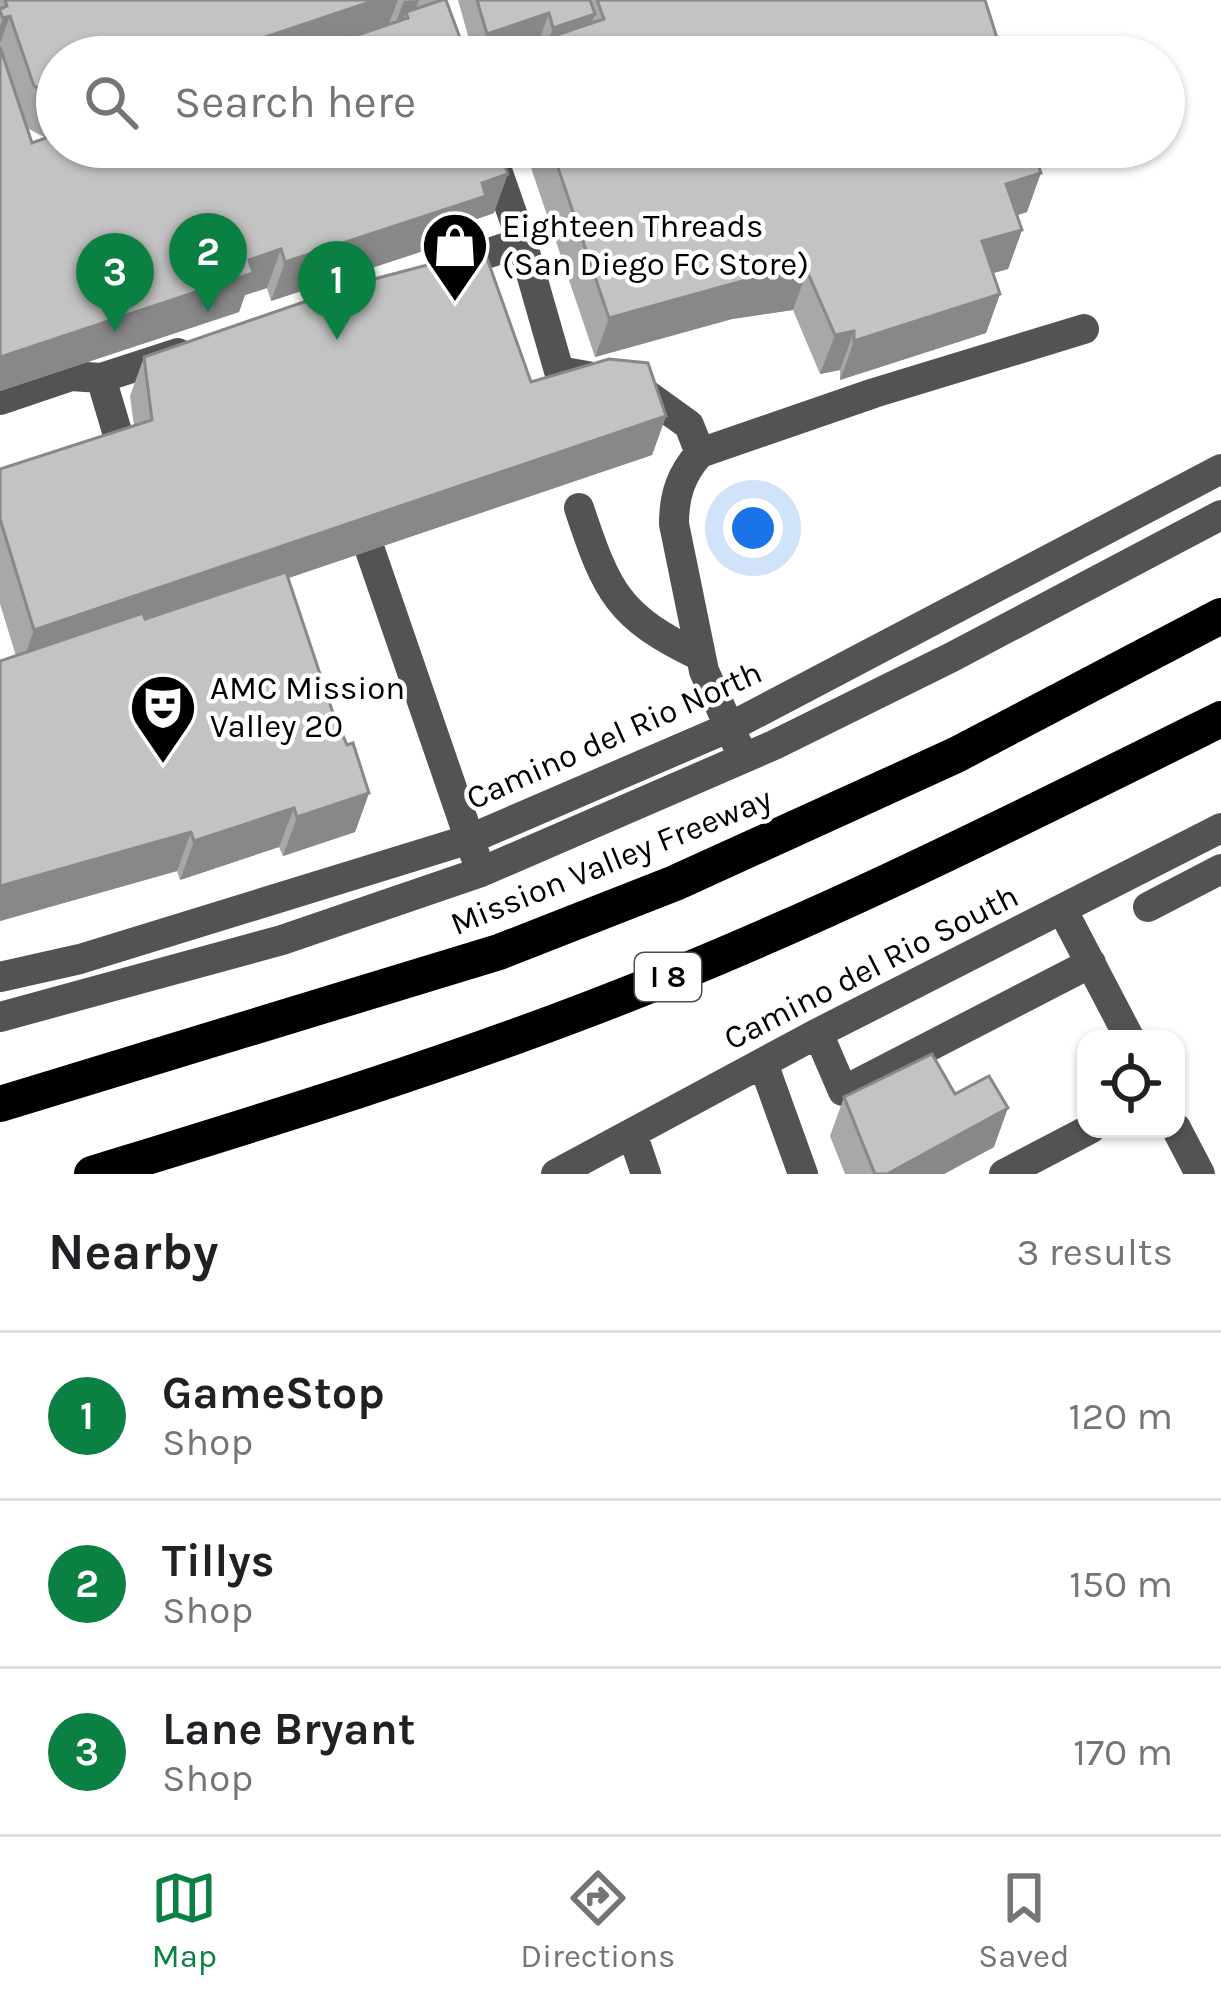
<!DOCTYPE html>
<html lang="en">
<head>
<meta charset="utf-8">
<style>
  :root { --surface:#fff; --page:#f2f2f2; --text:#202124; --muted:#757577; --line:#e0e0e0; --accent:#0b8043 }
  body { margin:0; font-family:Karla,sans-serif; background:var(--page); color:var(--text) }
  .controls { position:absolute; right:36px; bottom:36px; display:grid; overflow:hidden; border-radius:24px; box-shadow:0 3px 9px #0004 }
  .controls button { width:108px; height:108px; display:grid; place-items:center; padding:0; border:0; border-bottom:3px solid var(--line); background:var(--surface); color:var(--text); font:60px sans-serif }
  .you { position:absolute; left:753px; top:528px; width:42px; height:42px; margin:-30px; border:9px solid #fff; border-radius:50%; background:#1a73e8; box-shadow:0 0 0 18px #1a73e833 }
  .badge { display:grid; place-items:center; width:78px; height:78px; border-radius:50%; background:var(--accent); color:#fff; font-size:39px; font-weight:700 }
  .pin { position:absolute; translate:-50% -99px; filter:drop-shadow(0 3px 6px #0008) }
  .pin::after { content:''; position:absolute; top:63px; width:42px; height:36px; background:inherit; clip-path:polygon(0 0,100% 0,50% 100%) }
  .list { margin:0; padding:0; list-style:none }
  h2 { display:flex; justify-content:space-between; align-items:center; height:156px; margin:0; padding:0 48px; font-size:51px }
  h2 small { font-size:39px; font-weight:400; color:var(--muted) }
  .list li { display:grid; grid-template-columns:78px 1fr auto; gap:36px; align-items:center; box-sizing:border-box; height:168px; padding:0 48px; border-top:3px solid var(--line) }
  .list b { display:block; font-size:45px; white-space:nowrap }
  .list p { margin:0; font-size:39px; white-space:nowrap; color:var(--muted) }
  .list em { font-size:39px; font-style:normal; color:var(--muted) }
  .icon { flex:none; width:66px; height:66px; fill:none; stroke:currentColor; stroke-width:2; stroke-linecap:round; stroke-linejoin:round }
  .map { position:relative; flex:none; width:1221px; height:1174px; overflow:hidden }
  .search { position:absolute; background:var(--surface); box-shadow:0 3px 9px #0004; left:36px; right:36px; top:36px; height:132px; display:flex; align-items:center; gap:30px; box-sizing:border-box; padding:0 42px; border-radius:66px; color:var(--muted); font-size:45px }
  .sheet { height:660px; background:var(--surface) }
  nav { display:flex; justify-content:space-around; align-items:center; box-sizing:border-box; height:168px; border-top:3px solid var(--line); background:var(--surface); font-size:33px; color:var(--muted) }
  nav a { display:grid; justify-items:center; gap:6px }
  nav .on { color:var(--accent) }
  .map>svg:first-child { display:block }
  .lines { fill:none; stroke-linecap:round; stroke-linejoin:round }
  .minor { stroke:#535353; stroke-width:30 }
  .highway { stroke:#000; stroke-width:36 }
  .wall { fill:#a8a8a8; fill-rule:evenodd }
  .shaded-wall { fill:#888 }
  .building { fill:#c3c3c3; stroke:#888; stroke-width:3 }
  .labels { text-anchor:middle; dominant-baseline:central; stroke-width:9; stroke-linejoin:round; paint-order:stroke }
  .shield { fill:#fff; stroke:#4c4c4c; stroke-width:3 }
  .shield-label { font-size:30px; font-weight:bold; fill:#000 }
  .poi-label { font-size:33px; fill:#000; stroke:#fff; text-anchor:start }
  .street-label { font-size:33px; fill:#000; stroke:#fff }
</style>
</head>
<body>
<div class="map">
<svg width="1221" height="1174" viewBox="0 0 1221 1174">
  <rect width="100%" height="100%" fill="#fff"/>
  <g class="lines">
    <!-- minor -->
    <path class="minor" d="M522,242L559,371L632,384L689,425L700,453
      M447,267L522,242L489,147
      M0,400L71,376L101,378
      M112,458L124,455L101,378L178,353
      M579,508C607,592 618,617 700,656
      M370,550L475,855
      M738,746L704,671L674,524C674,495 681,474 700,453L874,393L1084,329
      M1148,907L1221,869
      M1062,909L1130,1039
      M0,977L80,959L470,839L730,727L1221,469
      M0,1017L282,940L481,872L774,745L952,657L1221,515
      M818,1033L843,1091L1091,963
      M763,1063L803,1174
      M1176,1128L1200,1174
      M632,1133L646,1174
      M556,1174L818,1033L1221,828
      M1004,1174L1090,1129"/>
    <!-- highway -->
    <path class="highway" d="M0,1104L499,952L675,883L956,755L1221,616
      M92,1174C257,1123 422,1073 584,1011C803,928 1012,823 1221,719"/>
  </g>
  <!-- wall -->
  <path class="wall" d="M0,0H437L467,57H57V147L494,213L477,219L472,235L271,301L267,288L245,295L239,312L0,391ZM27,128L46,138L32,143Z
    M458,0H985L1003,57H514L517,50L496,57H474Z
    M524,147H1032L1027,212L1017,215L1022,230L1008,269L993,273L1000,294L986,333L840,380V370L820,374L793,310L732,319L595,357Z
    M144,357L531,382L666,416L652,455L288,578L332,710L369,793L355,832L283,856L279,847L180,880L177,871L0,921V661L16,656L0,604V469L134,426L130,396Z
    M955,1094L994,1147L944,1174H845L830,1136L844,1097Z"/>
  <!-- shaded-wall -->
  <path class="shaded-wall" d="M376,0H398L386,31L308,57H206Z
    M419,0L407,34L408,18L406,12L397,37L389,40L404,1Z
    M549,13L538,43L496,57H479L487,34Z
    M595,14L584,44L542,57L553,28Z
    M10,16L0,44V26L3,18Z
    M1041,173L1027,212L992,223L1006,184Z
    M508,174L494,213L477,219L472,235L271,301L285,262Z
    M1022,230L1008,269L968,280L982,241Z
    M281,249L267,288L245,295L239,312L0,391V357L249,260Z
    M807,271L793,310L732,319L595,357L609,318L746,280Z
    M1000,294L986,333L840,380L854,341Z
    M854,331L840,370L820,374L835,335Z
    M666,416L652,455L20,669L34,630Z
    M369,793L355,832L283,856L297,817Z
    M294,808L279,847L180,880L194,841Z
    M191,832L177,871L0,921V886Z
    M1008,1108L994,1147L944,1174H887Z"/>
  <!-- building -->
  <path class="building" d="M5,0H376L206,57H57V98L34,86L10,16L3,18L0,11V9L7,6Z
    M442,0H446L467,57H292L408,18L406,12Z
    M477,0H590L595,14L553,28L549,13L487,34Z
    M597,0H985L1003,57H521L518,48L604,19Z
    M0,47L32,143L57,134V147H498L508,174L482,183L486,196L285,262L281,249L249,260L253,273L0,357Z
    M551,147H1032L1041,173L1006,184L1022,230L982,241L1000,294L854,341V331L835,335L807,271L746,280L609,318Z
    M484,250L531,382L609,359L648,363L666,416L34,630L0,519V469L152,420L144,357L359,283Z
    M286,572L332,710L347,745L353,743L369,793L297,817L294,808L194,841L191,832L0,886V661L143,613L145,619Z
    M932,1054L955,1094L989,1076L1008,1108L887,1174H875L844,1097Z"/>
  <!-- icons -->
  <defs>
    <symbol id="shop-pin" viewBox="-11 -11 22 30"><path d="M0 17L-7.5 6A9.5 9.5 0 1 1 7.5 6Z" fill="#000" stroke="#fff"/><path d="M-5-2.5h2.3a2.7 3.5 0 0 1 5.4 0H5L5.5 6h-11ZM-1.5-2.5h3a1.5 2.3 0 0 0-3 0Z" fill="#fff"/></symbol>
    <symbol id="theatre-pin" viewBox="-11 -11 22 30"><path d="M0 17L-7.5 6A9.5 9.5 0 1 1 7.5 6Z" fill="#000" stroke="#fff"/><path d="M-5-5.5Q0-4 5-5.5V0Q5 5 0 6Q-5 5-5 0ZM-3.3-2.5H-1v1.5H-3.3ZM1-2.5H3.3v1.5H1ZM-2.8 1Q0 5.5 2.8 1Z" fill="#fff"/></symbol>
  </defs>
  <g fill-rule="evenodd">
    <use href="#shop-pin" x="417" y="207" width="76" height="104"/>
    <use href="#theatre-pin" x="125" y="669" width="76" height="104"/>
  </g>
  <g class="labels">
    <!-- shield labels -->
    <rect class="shield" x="635" y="953" width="66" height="48" rx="9"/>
    <g class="shield-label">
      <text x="668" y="977">I 8</text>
    </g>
    <!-- poi labels -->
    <g class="poi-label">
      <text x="502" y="226">Eighteen Threads<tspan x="502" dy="38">(San Diego FC Store)</tspan></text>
      <text x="210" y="688">AMC Mission<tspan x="210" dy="38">Valley 20</tspan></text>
    </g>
    <!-- street labels -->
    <g class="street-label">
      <text transform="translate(614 735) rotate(-24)">Camino del Rio North</text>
      <text transform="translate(611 861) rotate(-22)">Mission Valley Freeway</text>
      <text transform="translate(871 967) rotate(-27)">Camino del Rio South</text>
    </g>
  </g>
</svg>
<div class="controls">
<button><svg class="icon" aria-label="locate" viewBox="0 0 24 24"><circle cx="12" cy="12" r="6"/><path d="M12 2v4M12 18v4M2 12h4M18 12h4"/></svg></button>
</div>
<div class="you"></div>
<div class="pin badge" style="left:337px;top:340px">1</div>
<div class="pin badge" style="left:208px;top:312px">2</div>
<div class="pin badge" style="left:115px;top:332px">3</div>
<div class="search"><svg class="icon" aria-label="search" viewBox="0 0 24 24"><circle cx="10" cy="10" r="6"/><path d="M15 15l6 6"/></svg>Search here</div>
</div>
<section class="sheet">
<h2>Nearby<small>3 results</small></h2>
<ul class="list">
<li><span class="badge">1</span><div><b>GameStop</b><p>Shop</p></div><em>120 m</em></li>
<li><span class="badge">2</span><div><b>Tillys</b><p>Shop</p></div><em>150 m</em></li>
<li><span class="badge">3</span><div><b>Lane Bryant</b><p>Shop</p></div><em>170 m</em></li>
</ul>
</section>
<nav>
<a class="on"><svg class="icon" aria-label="map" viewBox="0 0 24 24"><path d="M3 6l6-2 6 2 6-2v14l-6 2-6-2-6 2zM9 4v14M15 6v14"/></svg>Map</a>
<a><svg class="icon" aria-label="directions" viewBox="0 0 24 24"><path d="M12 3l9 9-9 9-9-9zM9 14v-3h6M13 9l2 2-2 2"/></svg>Directions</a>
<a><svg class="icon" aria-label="saved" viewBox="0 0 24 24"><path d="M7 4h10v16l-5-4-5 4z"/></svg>Saved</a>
</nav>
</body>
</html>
